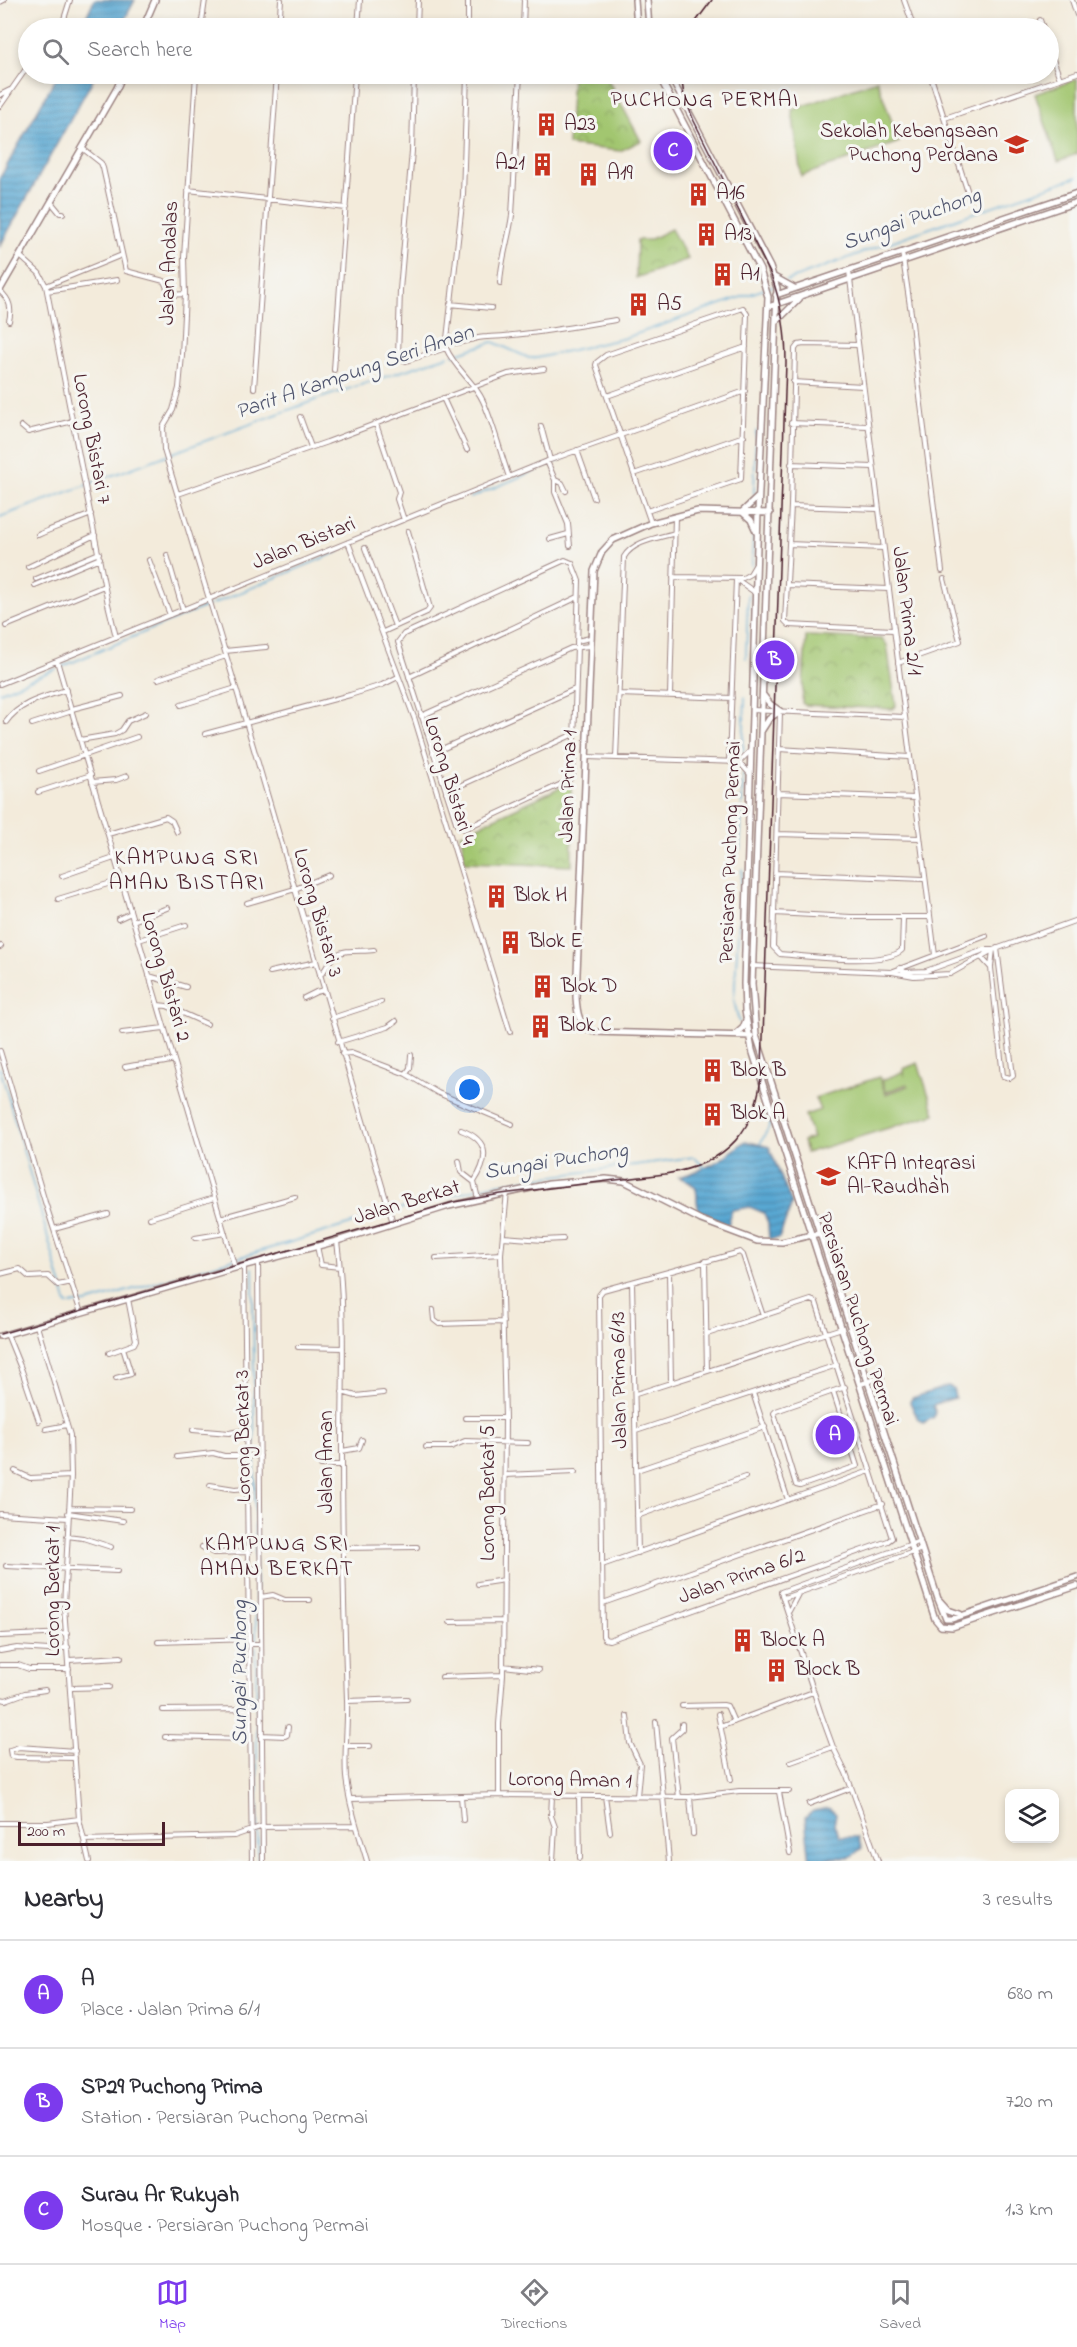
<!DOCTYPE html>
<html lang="en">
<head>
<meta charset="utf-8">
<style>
  :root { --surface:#fff; --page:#f7f7f7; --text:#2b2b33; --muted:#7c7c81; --line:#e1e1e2; --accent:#7c3aed }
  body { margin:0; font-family:"Indie Flower",sans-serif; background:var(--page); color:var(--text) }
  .controls { position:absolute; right:18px; bottom:18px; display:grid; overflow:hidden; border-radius:12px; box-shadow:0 3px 9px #0003 }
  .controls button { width:54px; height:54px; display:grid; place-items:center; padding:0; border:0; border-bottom:2px solid var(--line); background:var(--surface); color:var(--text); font:30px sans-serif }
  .scale { position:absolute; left:18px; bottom:15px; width:147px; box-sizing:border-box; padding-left:6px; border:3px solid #4a1f2b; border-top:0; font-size:16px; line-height:21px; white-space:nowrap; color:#4a1f2b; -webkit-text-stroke:4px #f6f6f2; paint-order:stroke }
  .you { position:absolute; left:470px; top:1090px; width:21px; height:21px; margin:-15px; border:4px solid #fff; border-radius:50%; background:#1a73e8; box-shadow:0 0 0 9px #1a73e833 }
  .badge { display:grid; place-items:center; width:39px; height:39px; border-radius:50%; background:var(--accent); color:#fff; font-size:20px; font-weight:700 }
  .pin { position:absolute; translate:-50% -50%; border:3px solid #fff; box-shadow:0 2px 6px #0006 }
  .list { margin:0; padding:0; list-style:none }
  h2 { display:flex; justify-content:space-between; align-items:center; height:78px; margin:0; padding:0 24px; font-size:26px }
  h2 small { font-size:20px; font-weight:400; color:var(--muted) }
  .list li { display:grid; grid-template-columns:39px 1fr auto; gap:18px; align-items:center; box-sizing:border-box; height:108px; padding:0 24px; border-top:2px solid var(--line) }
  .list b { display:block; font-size:22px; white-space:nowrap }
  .list p { margin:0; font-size:20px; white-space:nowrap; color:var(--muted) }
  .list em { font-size:20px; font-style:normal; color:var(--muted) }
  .icon { flex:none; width:33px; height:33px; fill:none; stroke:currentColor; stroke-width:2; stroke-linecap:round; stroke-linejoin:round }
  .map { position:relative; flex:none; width:1077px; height:1861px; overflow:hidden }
  .search { position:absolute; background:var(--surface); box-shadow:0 3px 9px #0003; left:18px; right:18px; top:18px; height:66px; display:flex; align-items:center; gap:15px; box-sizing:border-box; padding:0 21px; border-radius:33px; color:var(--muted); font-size:22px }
  .sheet { height:402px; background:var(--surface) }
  nav { display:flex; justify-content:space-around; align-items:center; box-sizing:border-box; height:84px; border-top:2px solid var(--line); background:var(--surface); font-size:16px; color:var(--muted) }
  nav a { display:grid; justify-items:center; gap:3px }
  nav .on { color:var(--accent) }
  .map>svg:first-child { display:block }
  .green { fill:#a2c66f; stroke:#76724d; stroke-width:1.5 }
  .park { fill:url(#park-crowns); stroke:#76724d; stroke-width:1.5 }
  .water { fill:url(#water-rules); stroke:#51637e; stroke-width:1.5 }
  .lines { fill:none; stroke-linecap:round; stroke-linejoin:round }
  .stream { stroke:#58a7d2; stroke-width:1.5 }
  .street-casing { stroke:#9e8583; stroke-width:6 }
  .secondary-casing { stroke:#9e8583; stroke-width:8 }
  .street { stroke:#fff; stroke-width:4 }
  .secondary { stroke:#fff; stroke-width:5 }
  .tram { stroke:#4a1f2b; stroke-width:1.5 }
  .labels { text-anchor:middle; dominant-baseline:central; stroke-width:6; stroke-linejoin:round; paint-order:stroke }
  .poi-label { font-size:21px; fill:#4a1f2b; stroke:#f6f6f2; text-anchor:start }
  .street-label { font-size:21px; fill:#4a1f2b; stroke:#f6f6f2 }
  .neighbourhood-label { font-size:22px; letter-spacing:1.5px; fill:#4a1f2b; stroke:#f6f6f2 }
  .water-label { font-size:22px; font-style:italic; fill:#50556e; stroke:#f6f6f2 }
</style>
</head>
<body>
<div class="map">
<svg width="1077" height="1861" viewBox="0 0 1077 1861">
  <defs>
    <pattern id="park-crowns" width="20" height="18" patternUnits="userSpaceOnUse" patternTransform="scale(1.5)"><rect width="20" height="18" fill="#a2c66f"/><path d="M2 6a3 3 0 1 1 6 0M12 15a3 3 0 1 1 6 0" fill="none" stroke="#86a05b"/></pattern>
    <pattern id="water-rules" width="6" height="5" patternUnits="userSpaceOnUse" patternTransform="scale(1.5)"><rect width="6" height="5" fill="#58a7d2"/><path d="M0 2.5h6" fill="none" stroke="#4b87ab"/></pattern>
  </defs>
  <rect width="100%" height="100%" fill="#f6f6f2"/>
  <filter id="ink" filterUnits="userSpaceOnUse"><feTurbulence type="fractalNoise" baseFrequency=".0167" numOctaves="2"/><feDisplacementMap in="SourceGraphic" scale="12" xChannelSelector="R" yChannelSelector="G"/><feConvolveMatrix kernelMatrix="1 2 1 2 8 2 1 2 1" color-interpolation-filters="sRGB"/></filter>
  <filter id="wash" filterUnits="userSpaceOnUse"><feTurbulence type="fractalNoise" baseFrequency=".008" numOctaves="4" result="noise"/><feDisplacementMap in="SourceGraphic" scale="24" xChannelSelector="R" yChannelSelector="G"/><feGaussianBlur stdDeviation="1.35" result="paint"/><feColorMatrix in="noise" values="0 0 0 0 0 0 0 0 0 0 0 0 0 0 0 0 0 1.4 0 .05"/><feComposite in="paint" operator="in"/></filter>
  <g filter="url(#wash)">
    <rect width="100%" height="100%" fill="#f3ebdb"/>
    <!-- green -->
    <path class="green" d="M1077,79V154L1058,161L1035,94Z
      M877,80L899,142L801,176L792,110Z
      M918,1063L935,1114L806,1153L803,1141L813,1138L805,1115L820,1110L815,1098L879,1077L886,1094L908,1086L907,1084L886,1092L882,1080L903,1072L904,1076L903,1069Z"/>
    <!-- park -->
    <path class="park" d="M572,74H605L641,141L620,151L568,145Z
      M671,229L688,259L636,278L637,240H649Z
      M806,636L882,639L887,645L896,706L893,709L805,705L802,703Z
      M571,782L572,866L465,862L461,834Z"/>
    <!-- water -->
    <path class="water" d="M94,0H135L120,28H81Z
      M58,74H96L0,246V178Z
      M745,1141L769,1147L792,1204L779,1238L769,1239L768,1224L764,1213L750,1207L732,1210L728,1225L701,1215C690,1193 708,1190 679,1177C709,1168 721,1161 745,1141Z
      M948,1386L953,1388L955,1398L935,1404L933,1406L936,1413L934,1417L923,1423L918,1419L910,1402L912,1398Z
      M829,1808L836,1814L834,1824L840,1837H857L862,1848L849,1858H827L825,1861H810L805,1818L813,1811Z"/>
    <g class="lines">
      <!-- stream -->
      <path class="stream" d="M786,281L904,237L1077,177
        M453,355L493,342L529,358H537L625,338L773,286
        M754,494L756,431
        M470,498L565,458
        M0,517L321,398L448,356
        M752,566L753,531
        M213,604L340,551
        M746,658L748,594
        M61,667L209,605
        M0,692L56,669
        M743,751L745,697
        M740,849L743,775
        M739,1022L734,1001L742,869
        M748,1055L771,1123L760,1144
        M0,1068L67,1305L87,1303L388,1213
        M392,1211L495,1184L694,1157L707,1170
        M253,1268L256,1642
        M256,1647L258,1861"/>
    </g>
  </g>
  <g filter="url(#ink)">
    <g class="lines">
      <defs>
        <path id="street" d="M468,0V28
          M904,0L914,28
          M1072,0L1077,15
          M0,2L4,0
          M1040,20L1043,28
          M58,28L64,19L70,0
          M201,28L205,0
          M279,28L281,0
          M358,28L360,0
          M417,28L418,0
          M523,28L524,0
          M1048,45L1060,79
          M196,74L184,257L185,294L182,355L179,388L173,410L163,427L164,450L236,688L393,1223
          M414,74L412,151L400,290L398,357L406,361L446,348
          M467,74L463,195L446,348C455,369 474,381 483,401C494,425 500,452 509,477
          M930,74L970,199
          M0,95L10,90
          M0,106L28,66
          M945,118L1077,73
          M82,148L101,163L103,168L126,271L164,281L170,295L185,294
          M188,190L346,208
          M51,202L60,213H63
          M902,252L911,313L919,389L942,571
          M20,256L39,273L46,286L108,604L116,637
          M849,271L935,955
          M500,283C501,260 509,238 512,215L520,74
          M46,286L122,255
          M0,291C10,300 12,308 9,321
          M47,291L117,280
          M450,304L491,308
          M446,343C461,345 473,337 487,337C530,335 572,327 615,320
          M858,345L804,344L798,345L795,349L791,506L785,621L789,625L893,630
          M334,370L355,74
          M793,382L863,386
          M254,388L277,74
          M607,396L746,347
          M443,398L467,450
          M300,417L311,447
          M791,423L868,426
          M376,424L399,492L397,499L404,520
          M21,426L28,432L73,421
          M541,426L550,460
          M577,450L594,498
          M547,461L555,480L562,483L566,491
          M791,464L873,467
          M634,474L744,436
          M555,480V492L568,524L570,546
          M178,494L327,442L508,374L544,369
          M791,506L878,509
          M647,511L741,479L747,314L743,308L606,355L597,362L596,365L651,523
          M38,535C57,526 73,522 91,514
          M550,539L568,534
          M348,542L415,720L510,1032
          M789,544L883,548
          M365,548L395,626
          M167,555L183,610
          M149,560L170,615
          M565,560L572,563L579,581L573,775L568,781L464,829L457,825L398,642L404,634Z
          M28,567L95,535
          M673,577L743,578L750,574L756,564
          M36,579L99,553
          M736,579L753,591L756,595
          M35,585L100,558
          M787,585L888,589
          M6,626L104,586
          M383,632L427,612L430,608L408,531
          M577,641L590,638
          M225,651L266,647
          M57,661L235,1268
          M898,663L960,641L944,579
          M409,677L578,597
          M158,679L226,656
          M0,684L550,460L745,391
          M619,694L732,698
          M670,695L675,517
          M181,705L236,688
          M72,709L122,696
          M752,710L904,717
          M780,712L773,947L780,954C805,956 885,967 902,950L903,918
          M421,716L571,648L590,646
          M6,722C20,702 44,697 66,690
          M32,724L72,711
          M205,734L350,695L382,685L398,677
          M80,740L115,734L122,730L128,721L146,713
          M779,749L909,757
          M433,753L575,689
          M587,757L739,762L750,751
          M616,758L624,557C633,541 658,538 675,533
          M729,762L736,579
          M739,762L749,773
          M39,771L137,737
          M92,782L116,780L127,776
          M38,792L91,775
          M446,792L574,734
          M778,793L915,798
          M108,834L166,817L172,821L177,832
          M777,834L920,838
          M775,873L924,879
          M62,876L114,858
          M58,899L121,880
          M247,903L295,889L329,875
          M774,913L851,917H930
          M118,919L131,913
          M304,919L324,916
          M133,921L167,908
          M139,940L186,925
          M0,947L1,946
          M981,957L991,968L1003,1076L1010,1078L1013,1076L997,948
          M751,966L891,972L986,936
          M991,967L993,950
          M900,968L905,972L926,971L984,950H993
          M270,972L316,962
          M892,972L914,976L950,974L993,950L1077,920
          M320,975C327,970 328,960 335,956C345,948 362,952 374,950
          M149,976L186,987
          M304,998L316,992L324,990
          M158,1005L167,1006L207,1024
          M332,1018L381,1002
          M122,1033L164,1028
          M338,1042L388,1027L396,1021
          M0,1051L45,1202L81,1313
          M342,1054L351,1053L406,1074L438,1093L512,1124
          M125,1067C141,1063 157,1065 174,1060
          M406,1074L410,1068L411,1055
          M461,1130C491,1141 488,1160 474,1182
          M459,1161L461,1172L474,1182L478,1199
          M150,1218L214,1198
          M220,1218L295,1197
          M54,1229L108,1214
          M503,1237L543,1240L563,1239
          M195,1238L225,1233
          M337,1241C346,1310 342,1380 342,1450C342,1533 344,1617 347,1700C348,1725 344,1752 346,1777C349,1805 359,1834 367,1861
          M317,1246L321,1265L340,1267
          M436,1258L501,1254
          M705,1261L707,1371
          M258,1262L263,1861
          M244,1266L252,1861
          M669,1272L671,1383
          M0,1274L20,1269L29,1277L48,1276L58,1285L72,1282
          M632,1282L603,1290L599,1295L603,1636L605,1639L609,1640L888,1541L892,1538L816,1302L811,1300L707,1334
          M433,1310L434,1320L439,1324L503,1322
          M37,1326L70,1435L71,1476L64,1606L79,1819L89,1861
          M7,1334L22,1371L39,1421
          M298,1347L343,1348
          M109,1353L123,1348
          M116,1378L131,1374L123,1348L134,1344L136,1340L128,1299
          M861,1384L882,1377
          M833,1391L857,1466L800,1486L796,1485L774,1413L776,1411L845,1387
          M342,1392L356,1396L383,1393
          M753,1393L788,1500
          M636,1394L842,1328
          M465,1418H505
          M46,1429L67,1425
          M193,1430L229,1433L246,1430
          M636,1431L837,1365
          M426,1447H451L465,1441L528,1443
          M342,1451L359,1448L362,1440
          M177,1457L213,1453L224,1456H260
          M321,1465H342
          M637,1470L765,1427
          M15,1471L30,1478L71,1476
          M505,1475L575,1472
          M210,1485L235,1489L247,1488
          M69,1508L130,1509
          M68,1513L123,1521
          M0,1514L68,1518
          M637,1516L745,1477
          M67,1536L83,1538L111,1547
          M202,1547L214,1553L249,1552
          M342,1548L417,1547
          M638,1553L632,1282L740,1252L743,1255L763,1316
          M602,1565L870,1471
          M6,1566L117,1571
          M249,1568L261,1569
          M478,1584L504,1580
          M261,1597L273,1595L285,1600H310
          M784,1598L922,1549
          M603,1603L883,1504
          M789,1611L798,1594
          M450,1622L503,1621
          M0,1636L67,1633
          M158,1642L249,1639
          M249,1644H260
          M0,1651L17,1648L49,1650L68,1647
          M69,1660L121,1657
          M0,1665H18L29,1669H69
          M503,1666L539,1670
          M442,1677L503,1675
          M71,1688L109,1687
          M0,1699L6,1700L25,1693L45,1690
          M347,1701L407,1699
          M682,1706L723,1705L727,1706L734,1722
          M163,1710L250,1709
          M718,1714L731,1780
          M627,1716L630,1743L640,1764L637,1796
          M656,1722L669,1861
          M720,1727L813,1692
          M261,1735L285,1736L287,1735L288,1727
          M165,1737L250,1739
          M347,1746H370
          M75,1751L19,1747L10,1750L11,1756L17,1757L75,1758
          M791,1762L833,1747
          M779,1792L790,1853
          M499,1795V1724L503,1675L505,1418L501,1254L507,1192
          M461,1796L463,1820
          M552,1796L551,1816L555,1827L553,1860
          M579,1796L580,1858
          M605,1796L610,1832
          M679,1797L672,1738L682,1729V1724
          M690,1797L693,1834
          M351,1799L499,1795L690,1797L739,1791H789
          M809,1804L851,1788
          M0,1823H48L79,1819
          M84,1840L234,1836L260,1827L356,1826
          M878,1861L846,1773L833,1747L821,1714L781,1592L920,1541"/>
        <path id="secondary" d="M635,0L637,28
          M647,0L649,28
          M143,28L155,0
          M658,74L760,270L768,297L758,512L744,984L745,1011L752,1050L935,1619L941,1626
          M669,74L770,267L777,288L752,984L756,1035L938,1599L946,1619
          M774,277L794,288
          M0,290L117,88L123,74
          M776,295L1077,193
          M768,307L1077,202
          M778,320L799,299
          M743,511L758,497
          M742,512L751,520L757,533
          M762,730L769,719L780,711L770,704L763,695
          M735,1035L743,1028L746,1020
          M751,1036L593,1032C578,1025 577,1012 576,997L594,571L602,552L613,540L651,523L698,511L770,513
          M0,1336L235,1268L337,1241L449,1206L549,1184L606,1179L624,1181L701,1220L757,1241L782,1242L820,1233
          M939,1600L948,1610L960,1614
          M946,1619H952L1077,1577
          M941,1626L952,1627L1077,1586"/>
      </defs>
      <!-- street casing -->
      <use href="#street" class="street-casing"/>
      <!-- secondary casing -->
      <use href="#secondary" class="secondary-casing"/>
      <!-- street -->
      <use href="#street" class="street"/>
      <!-- secondary -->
      <use href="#secondary" class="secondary"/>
      <!-- tram -->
      <path class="tram" d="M691,28L712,0
        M0,1334L454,1202L501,1194L665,1174C728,1164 758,1130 762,1067L786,363C786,332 782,305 771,275L694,121L684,96L681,74"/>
    </g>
  </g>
  <!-- icons -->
  <defs>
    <symbol id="building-bare" viewBox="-9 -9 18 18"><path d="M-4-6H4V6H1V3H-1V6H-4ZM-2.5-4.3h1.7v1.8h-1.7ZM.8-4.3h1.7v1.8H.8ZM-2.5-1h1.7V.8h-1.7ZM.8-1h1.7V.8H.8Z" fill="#c8321e" stroke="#f6f6f2" stroke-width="2.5" paint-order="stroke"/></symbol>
    <symbol id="school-bare" viewBox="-9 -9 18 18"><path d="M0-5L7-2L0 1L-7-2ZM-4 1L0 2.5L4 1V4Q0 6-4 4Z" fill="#c8321e" stroke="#f6f6f2" stroke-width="2.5" paint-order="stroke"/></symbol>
  </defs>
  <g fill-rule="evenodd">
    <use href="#building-bare" x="530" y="108" width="33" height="33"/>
    <use href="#school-bare" x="1000" y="128" width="33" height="33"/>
    <use href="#building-bare" x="526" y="148" width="33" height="33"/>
    <use href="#building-bare" x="572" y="158" width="33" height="33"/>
    <use href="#building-bare" x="682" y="178" width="33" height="33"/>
    <use href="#building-bare" x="690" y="218" width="33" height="33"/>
    <use href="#building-bare" x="706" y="258" width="33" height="33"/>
    <use href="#building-bare" x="622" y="288" width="33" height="33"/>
    <use href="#building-bare" x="480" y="880" width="33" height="33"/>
    <use href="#building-bare" x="494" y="926" width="33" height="33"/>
    <use href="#building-bare" x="526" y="970" width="33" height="33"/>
    <use href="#building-bare" x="524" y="1010" width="33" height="33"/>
    <use href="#building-bare" x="696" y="1054" width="33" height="33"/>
    <use href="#building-bare" x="696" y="1098" width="33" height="33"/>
    <use href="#school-bare" x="812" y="1160" width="33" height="33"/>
    <use href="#building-bare" x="726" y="1624" width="33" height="33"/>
    <use href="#building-bare" x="760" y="1654" width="33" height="33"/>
  </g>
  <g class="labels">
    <!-- poi labels -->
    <g class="poi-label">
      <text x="564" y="125">A23</text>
      <text x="998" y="132" text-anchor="end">Sekolah Kebangsaan<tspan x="998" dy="24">Puchong Perdana</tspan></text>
      <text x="525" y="164" text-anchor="end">A21</text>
      <text x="607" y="174">A19</text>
      <text x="716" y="194">A16</text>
      <text x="724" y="235">A13</text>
      <text x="740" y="275">A1</text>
      <text x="657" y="305">A5</text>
      <text x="514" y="896">Blok H</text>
      <text x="529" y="942">Blok E</text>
      <text x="561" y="987">Blok D</text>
      <text x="559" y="1026">Blok C</text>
      <text x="731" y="1071">Blok B</text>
      <text x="731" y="1114">Blok A</text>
      <text x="847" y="1164">KAFA Integrasi<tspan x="847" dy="24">Al-Raudhah</tspan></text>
      <text x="761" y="1641">Block A</text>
      <text x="795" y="1670">Block B</text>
    </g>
    <!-- street labels -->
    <g class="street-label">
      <text transform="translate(170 263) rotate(-88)">Jalan Andalas</text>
      <text transform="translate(91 439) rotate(79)">Lorong Bistari 7</text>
      <text transform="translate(304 544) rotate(-22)">Jalan Bistari</text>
      <text transform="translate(906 611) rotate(83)">Jalan Prima 2/1</text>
      <text transform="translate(449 781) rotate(73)">Lorong Bistari 4</text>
      <text transform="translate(569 786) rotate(-88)">Jalan Prima 1</text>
      <text transform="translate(731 852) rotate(-88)">Persiaran Puchong Permai</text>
      <text transform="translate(317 913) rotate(74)">Lorong Bistari 3</text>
      <text transform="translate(165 977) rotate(74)">Lorong Bistari 2</text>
      <text transform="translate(407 1203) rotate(-17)">Jalan Berkat</text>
      <text transform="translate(857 1319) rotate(72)">Persiaran Puchong Permai</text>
      <text transform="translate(620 1380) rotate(-91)">Jalan Prima 6/13</text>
      <text transform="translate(244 1436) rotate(-91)">Lorong Berkat 3</text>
      <text transform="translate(327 1462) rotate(-90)">Jalan Aman</text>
      <text transform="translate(489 1493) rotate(-90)">Lorong Berkat 5</text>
      <text transform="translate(742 1577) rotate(-19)">Jalan Prima 6/2</text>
      <text transform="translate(54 1591) rotate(-90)">Lorong Berkat 1</text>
      <text transform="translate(570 1781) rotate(1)">Lorong Aman 1</text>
    </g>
    <!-- neighbourhood labels -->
    <g class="neighbourhood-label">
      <text x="705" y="101">PUCHONG PERMAI</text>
      <text x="187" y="859">KAMPUNG SRI<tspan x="187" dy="25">AMAN BISTARI</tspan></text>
      <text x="277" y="1545">KAMPUNG SRI<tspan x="277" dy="25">AMAN BERKAT</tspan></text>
    </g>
    <!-- water labels -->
    <g class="water-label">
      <text transform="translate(912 220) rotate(-20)">Sungai Puchong</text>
      <text transform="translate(355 373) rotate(-19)">Parit A Kampung Seri Aman</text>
      <text transform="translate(556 1162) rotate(-9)">Sungai Puchong</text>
      <text transform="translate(241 1673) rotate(-90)">Sungai Puchong</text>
    </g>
  </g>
</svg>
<div class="controls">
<button><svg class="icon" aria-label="layers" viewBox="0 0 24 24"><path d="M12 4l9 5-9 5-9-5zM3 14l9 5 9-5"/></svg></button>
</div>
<div class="scale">200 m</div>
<div class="you"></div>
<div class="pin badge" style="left:835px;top:1435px">A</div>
<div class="pin badge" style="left:775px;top:660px">B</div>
<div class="pin badge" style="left:673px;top:151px">C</div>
<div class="search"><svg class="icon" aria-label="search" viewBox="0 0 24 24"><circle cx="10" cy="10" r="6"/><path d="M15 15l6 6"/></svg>Search here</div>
</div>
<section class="sheet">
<h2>Nearby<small>3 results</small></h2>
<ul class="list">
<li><span class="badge">A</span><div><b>A</b><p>Place · Jalan Prima 6/1</p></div><em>680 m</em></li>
<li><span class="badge">B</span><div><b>SP29 Puchong Prima</b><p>Station · Persiaran Puchong Permai</p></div><em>720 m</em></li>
<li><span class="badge">C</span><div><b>Surau Ar Rukyah</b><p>Mosque · Persiaran Puchong Permai</p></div><em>1.3 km</em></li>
</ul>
</section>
<nav>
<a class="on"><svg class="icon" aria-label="map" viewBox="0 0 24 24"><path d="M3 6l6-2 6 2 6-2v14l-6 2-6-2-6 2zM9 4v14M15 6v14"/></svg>Map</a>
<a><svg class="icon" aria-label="directions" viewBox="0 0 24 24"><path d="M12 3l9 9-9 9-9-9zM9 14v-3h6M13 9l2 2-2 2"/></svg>Directions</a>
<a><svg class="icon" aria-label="saved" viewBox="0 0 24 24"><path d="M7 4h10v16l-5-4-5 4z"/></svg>Saved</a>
</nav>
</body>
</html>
